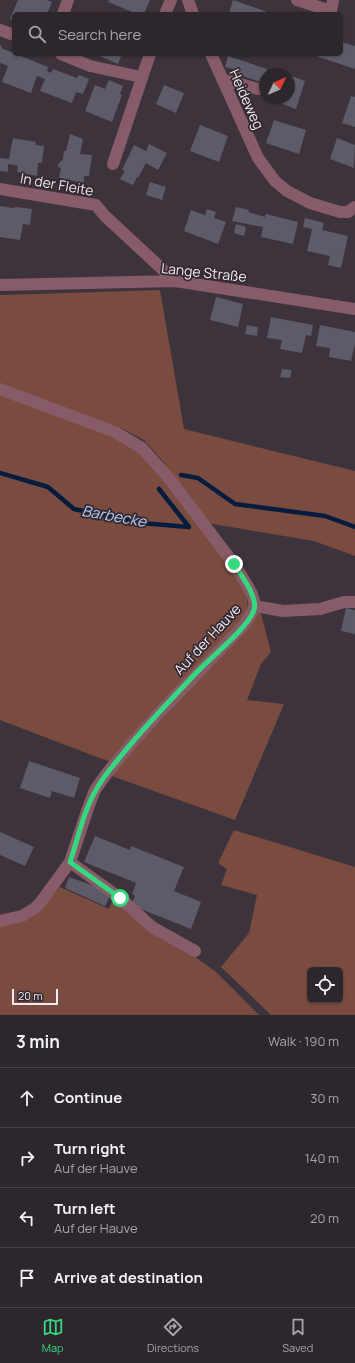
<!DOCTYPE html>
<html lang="en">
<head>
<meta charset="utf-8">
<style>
  :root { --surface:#2d262d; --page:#393239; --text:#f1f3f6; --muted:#a7a5aa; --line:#484349; --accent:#35d881 }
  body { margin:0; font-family:Manrope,sans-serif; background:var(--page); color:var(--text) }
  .controls { position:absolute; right:12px; bottom:12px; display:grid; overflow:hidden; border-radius:6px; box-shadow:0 1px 3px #0004 }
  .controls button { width:36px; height:36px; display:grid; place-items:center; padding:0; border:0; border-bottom:1px solid var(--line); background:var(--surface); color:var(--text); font:20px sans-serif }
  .compass { position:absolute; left:259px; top:68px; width:36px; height:36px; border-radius:50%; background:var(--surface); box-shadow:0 1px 3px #0004; rotate:46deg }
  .scale { position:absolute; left:12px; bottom:10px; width:46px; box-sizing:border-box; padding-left:4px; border:2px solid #f1ebf1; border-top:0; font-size:11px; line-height:14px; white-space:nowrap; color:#f1ebf1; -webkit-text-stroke:3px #322932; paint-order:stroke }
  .stop { position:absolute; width:12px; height:12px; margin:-9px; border:3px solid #35d881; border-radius:50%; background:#fff }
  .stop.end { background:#35d881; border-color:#fff; box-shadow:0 1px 4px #0008 }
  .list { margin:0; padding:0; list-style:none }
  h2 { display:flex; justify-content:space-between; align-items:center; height:52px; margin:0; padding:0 16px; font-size:17px }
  h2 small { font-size:13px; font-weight:400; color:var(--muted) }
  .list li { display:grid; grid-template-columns:26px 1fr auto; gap:12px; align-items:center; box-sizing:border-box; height:60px; padding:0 16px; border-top:1px solid var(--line) }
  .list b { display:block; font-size:15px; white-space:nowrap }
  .list p { margin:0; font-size:13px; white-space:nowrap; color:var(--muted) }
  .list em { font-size:13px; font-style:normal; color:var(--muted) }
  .icon { flex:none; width:22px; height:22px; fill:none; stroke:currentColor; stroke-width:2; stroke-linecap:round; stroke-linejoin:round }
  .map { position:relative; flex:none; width:355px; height:1015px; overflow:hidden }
  .search { position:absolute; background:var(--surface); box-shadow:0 1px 3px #0004; left:12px; right:12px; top:12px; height:44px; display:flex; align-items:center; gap:10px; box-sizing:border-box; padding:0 14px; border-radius:6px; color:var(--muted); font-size:15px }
  .sheet { height:292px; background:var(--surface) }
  nav { display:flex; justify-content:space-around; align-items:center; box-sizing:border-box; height:56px; border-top:1px solid var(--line); background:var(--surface); font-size:11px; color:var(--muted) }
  nav a { display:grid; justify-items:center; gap:2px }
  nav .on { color:var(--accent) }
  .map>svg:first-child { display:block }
  .green { fill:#794c3f; fill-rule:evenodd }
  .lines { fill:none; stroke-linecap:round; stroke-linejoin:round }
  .stream { stroke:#051c3e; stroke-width:4.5 }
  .building { fill:#5d5b68 }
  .minor { stroke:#875b67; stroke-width:12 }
  .route { stroke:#35d881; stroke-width:5 }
  .labels { text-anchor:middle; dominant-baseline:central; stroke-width:3.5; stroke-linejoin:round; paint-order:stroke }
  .street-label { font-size:14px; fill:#f1ebf1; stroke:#322932 }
  .water-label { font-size:15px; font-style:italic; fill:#b5cff5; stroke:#322932 }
</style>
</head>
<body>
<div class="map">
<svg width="355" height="1015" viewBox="0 0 355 1015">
  <rect width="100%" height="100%" fill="#3c333c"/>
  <!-- green -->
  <path class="green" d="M160,290L184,429L355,471V556L314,541L207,523L162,460L144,440L123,429L0,385V295L68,293L71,304L68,293Z
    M0,393L79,422L140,450L232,566L246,593L248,607L242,620L110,762L0,720Z
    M260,610L271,652L261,664L247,700L284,704L235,820L109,775Z
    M234,830L355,867V1015H271L221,967L249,933L257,895L221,885L227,869L218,863ZM310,970H340V1000H310Z
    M60,887L109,909L113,899L215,971L259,1015H0V925L43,905Z"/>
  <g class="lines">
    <!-- stream -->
    <path class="stream" d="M0,473L48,487L74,509L141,523L189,527L159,489
      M181,475L198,478L235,504L325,516L355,527"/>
  </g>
  <!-- building -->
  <path class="building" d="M18,0H47L52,2L47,14H14V21L10,19Z
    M109,0H150L144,14H137L108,2Z
    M233,0L273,14H229Z
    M341,42L355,46V69L310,54H341Z
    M0,45L2,46L1,48L48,67L47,71L51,73L53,69L77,78L79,75L89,79L83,94L76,92L72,103L40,91L45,79L37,76L31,93L2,82L8,66L0,63Z
    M95,54H122L118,64Z
    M228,56L267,69L263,83L231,72L233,69L225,67Z
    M289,75L305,81L296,109L272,100L273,98H289Z
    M109,80L123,86L120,94L122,95L112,122L85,111L95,85L105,89Z
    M164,85L184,93L176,113L156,104Z
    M351,96L355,97V127L342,123Z
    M274,120L306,130L299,154L266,143Z
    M200,125L228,136L219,162L190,151Z
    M70,134L83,139L80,154L92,155L89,176H84V183L59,178L61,168L58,167V164L63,159L64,151H66Z
    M13,138L36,142L35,145L44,146L42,163H38L37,176L17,172L18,166L8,164V172L0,171V158L9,159Z
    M337,138L355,145L354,168L330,159Z
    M149,144L167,153L158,170L146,163L138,178L137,177L133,185L120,179L125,171L122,170L134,145L146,151Z
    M150,182L166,187L162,200L146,195Z
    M0,206L14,208L16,207L32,209L30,225L23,224L20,240L0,237Z
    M236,207L249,210L248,212L265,217L266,214L298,222L293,244L261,237L263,227L232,221Z
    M207,209L216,212L214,218L226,222L218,244L184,231L191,210L205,215Z
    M305,218L324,223L322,230L348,236L341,268L328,265L330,256L307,251L312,229L303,227Z
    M236,224L246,227L244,236L234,233Z
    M216,297L243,304L238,327L210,320Z
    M271,317L313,325L311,336L306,335L302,353L280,349L282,340L267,338Z
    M247,325L258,327L257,336L245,334Z
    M320,325L355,332V344L351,361L329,357L330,348L316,346Z
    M282,369L292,370L290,378L280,377Z
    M346,608L355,610V634L341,631Z
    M29,761L80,778L74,798L52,791L50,798L20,788Z
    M0,832L34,847L25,866L0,855Z
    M95,836L130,850L131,846L184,867L174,891L201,902L191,929L131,905L135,896L132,894L136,883L84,862Z
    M69,877L100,888L110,896L105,906L65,888Z"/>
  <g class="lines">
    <!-- minor -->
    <path class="minor" d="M188,0L193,14
      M297,0L331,11L333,0
      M63,14L68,0
      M165,14L171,0
      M0,30L14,35
      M61,54L90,66L141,77
      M211,54L258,158L275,181L287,191L310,203L340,212H348L355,207
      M222,79L258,89
      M113,164L150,54
      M0,189L96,205L104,215L175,281
      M0,285L175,281L355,309
      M0,389L115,432L142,448L168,477L234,564L247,585L252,594L255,604L254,609L244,625L159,713L132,743L107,773L95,790L88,808L70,862L40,903L35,908L22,916L0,921
      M254,606L283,611L320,609L344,602H355
      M70,862L120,898L152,927L195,951"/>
  </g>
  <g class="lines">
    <!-- route -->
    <path class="route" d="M120,898L70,862C78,839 83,812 96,790C102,778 112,767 121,756C144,727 171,700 196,673C210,658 248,628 254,610C258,597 241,575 234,564"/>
  </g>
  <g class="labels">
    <!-- street labels -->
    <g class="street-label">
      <text transform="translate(247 99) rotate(66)">Heideweg</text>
      <text transform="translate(57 184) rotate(10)">In der Fleite</text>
      <text transform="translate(204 272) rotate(6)">Lange Straße</text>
      <text transform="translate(207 639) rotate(-47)">Auf der Hauve</text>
    </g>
    <!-- water labels -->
    <g class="water-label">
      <text transform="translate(114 516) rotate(10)">Barbecke</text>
    </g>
  </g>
</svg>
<div class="controls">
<button><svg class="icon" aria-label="locate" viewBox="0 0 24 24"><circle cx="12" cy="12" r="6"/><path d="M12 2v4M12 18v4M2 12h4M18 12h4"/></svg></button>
</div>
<svg class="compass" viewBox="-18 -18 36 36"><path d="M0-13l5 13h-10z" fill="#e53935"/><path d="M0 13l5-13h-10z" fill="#a7a5aa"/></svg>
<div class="scale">20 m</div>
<div class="stop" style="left:120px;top:898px"></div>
<div class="stop end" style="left:234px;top:564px"></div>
<div class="search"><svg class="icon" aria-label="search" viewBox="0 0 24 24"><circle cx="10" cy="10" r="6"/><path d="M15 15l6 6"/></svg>Search here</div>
</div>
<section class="sheet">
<h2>3 min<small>Walk · 190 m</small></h2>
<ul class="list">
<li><svg class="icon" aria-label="ahead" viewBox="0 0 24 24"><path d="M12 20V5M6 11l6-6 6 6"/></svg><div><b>Continue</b></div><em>30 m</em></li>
<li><svg class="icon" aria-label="right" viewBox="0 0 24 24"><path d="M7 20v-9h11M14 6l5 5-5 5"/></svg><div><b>Turn right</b><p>Auf der Hauve</p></div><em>140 m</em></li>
<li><svg class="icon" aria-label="left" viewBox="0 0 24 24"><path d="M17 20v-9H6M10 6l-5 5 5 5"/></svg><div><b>Turn left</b><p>Auf der Hauve</p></div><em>20 m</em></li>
<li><svg class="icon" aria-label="arrive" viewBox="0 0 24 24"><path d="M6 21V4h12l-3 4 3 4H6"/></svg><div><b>Arrive at destination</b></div></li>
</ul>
</section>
<nav>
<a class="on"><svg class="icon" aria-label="map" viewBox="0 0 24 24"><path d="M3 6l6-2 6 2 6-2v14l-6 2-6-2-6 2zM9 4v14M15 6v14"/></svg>Map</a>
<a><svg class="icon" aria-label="directions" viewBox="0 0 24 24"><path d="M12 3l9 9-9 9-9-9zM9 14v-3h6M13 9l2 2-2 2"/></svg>Directions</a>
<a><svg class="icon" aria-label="saved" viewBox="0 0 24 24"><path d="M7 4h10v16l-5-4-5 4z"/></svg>Saved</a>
</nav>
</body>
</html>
